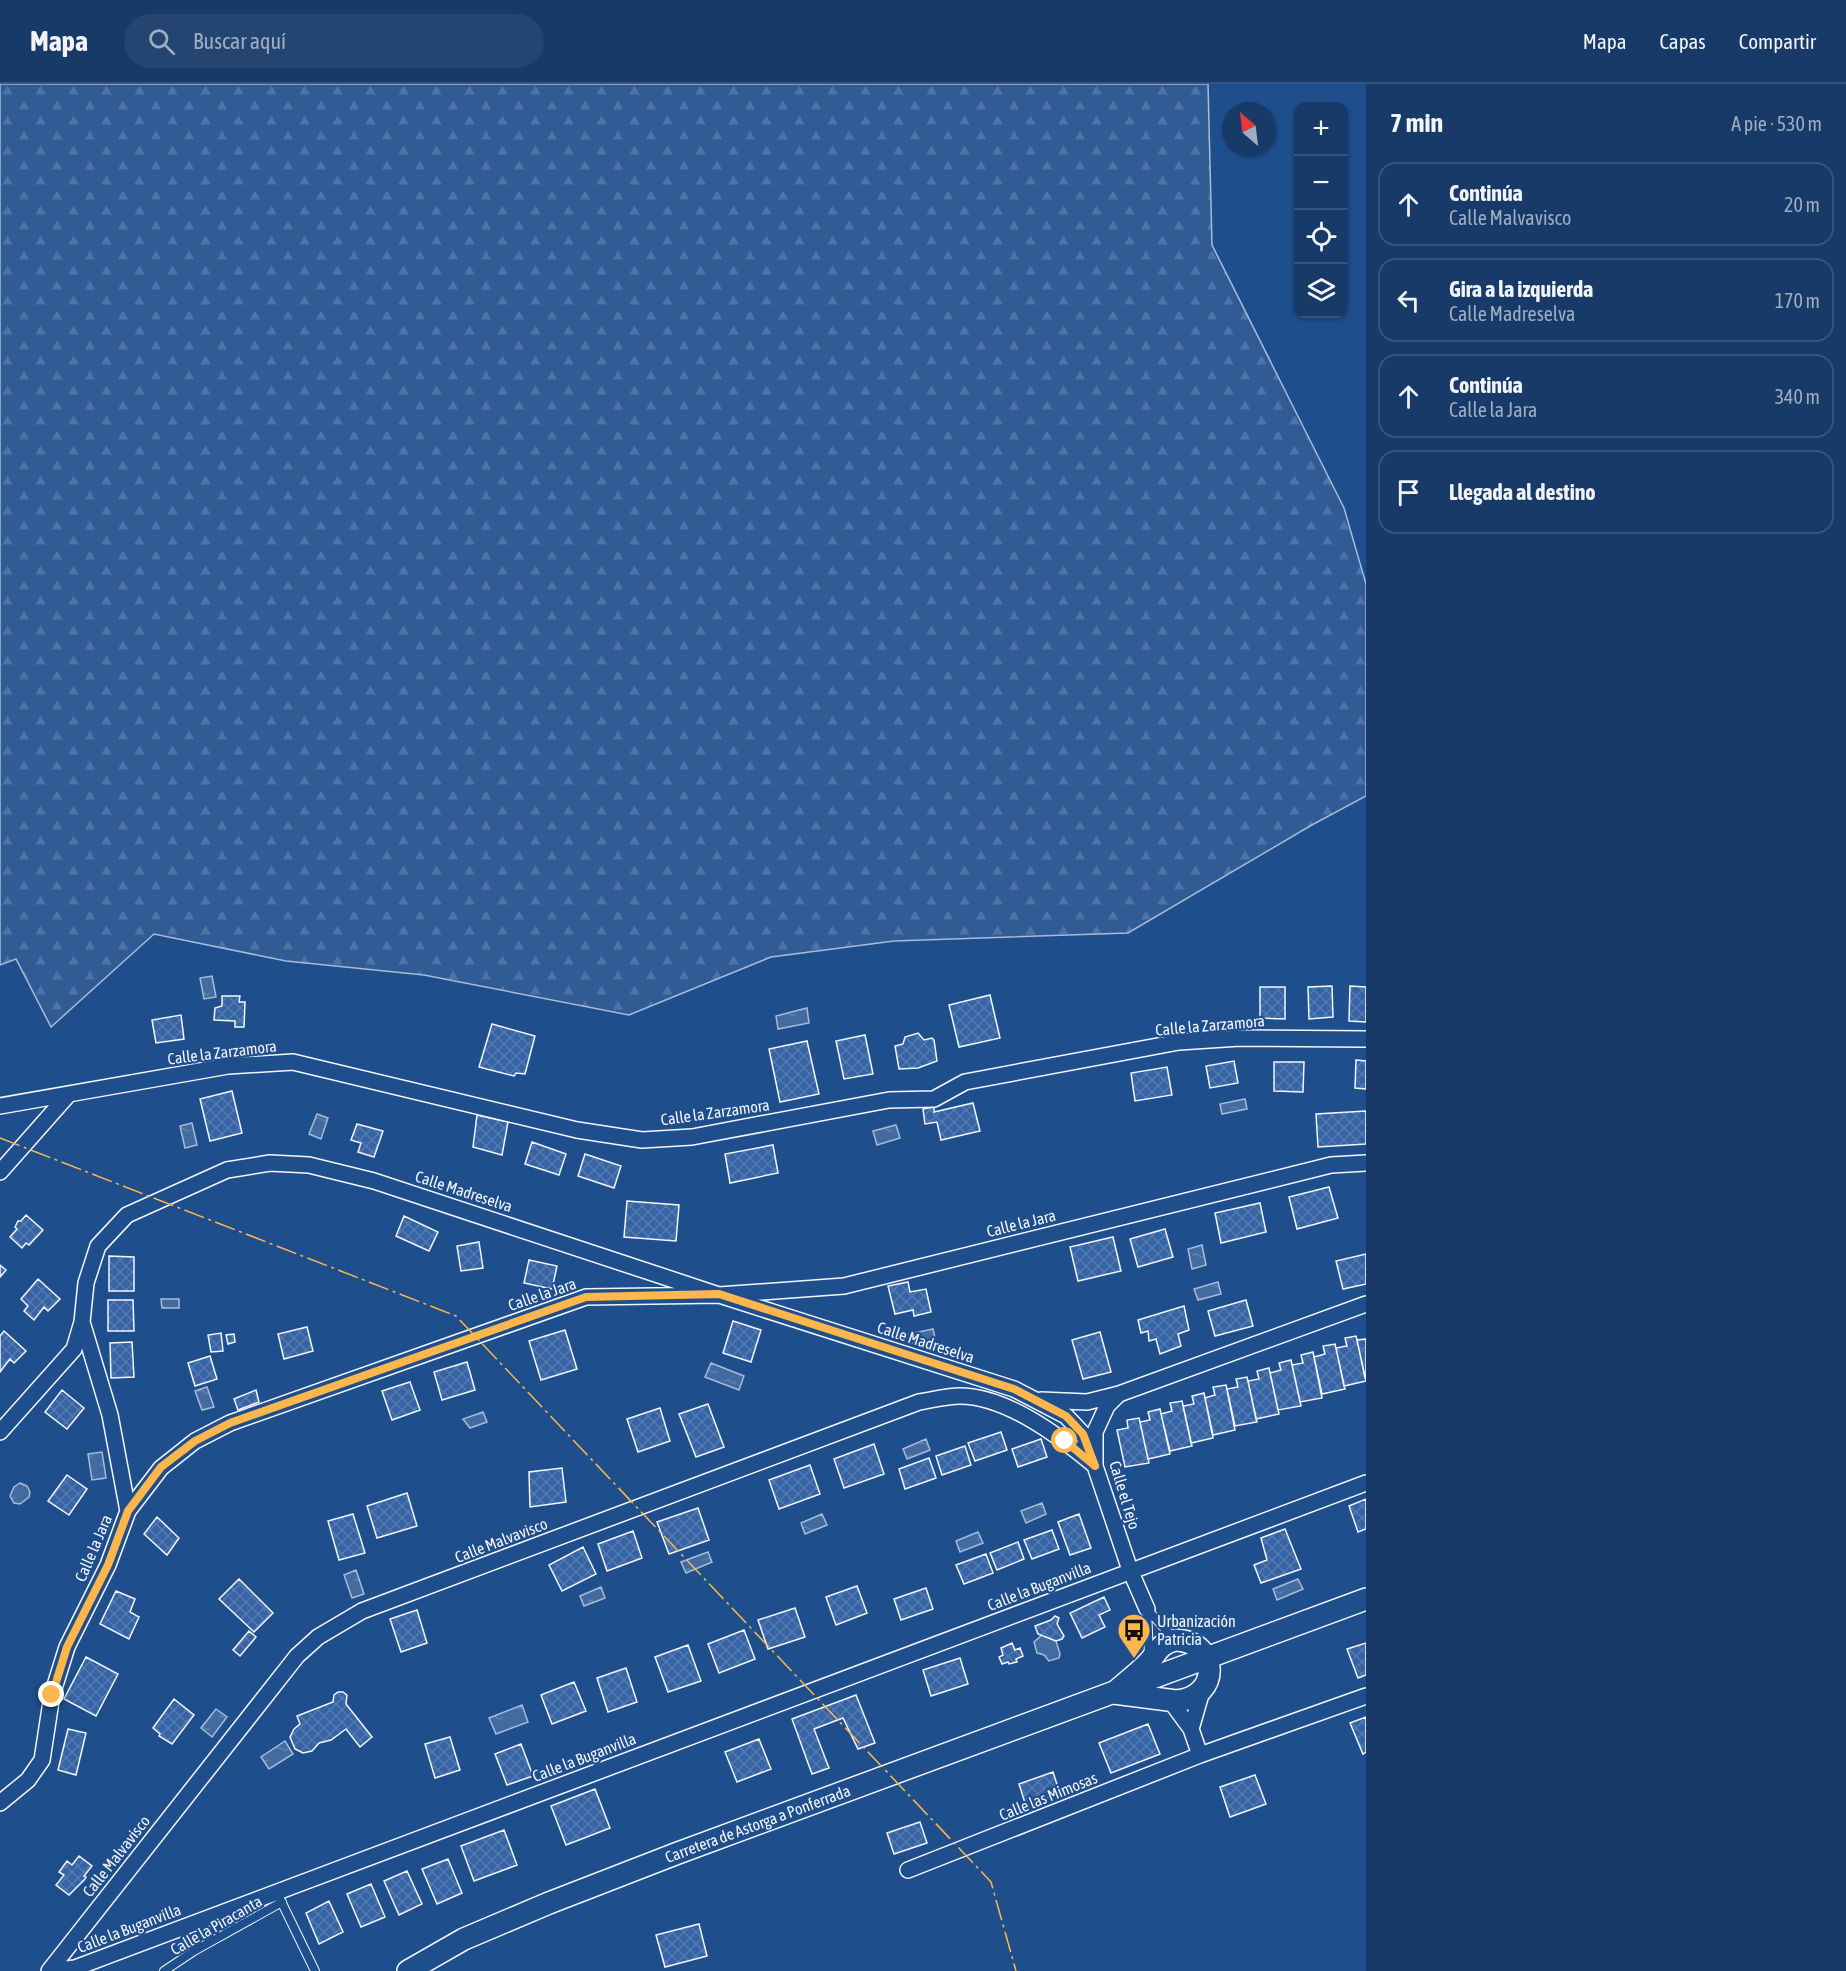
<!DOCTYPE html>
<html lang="es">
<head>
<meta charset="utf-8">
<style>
  :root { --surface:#173a69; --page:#244571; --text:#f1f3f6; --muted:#9eadc0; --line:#36547d }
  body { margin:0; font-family:"Asap Condensed",sans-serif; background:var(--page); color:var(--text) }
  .controls { position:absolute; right:18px; top:18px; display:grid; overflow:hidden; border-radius:12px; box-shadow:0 2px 4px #0004 }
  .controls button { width:54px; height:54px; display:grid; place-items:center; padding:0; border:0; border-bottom:2px solid var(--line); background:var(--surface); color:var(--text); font:30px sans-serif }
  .compass { position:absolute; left:1222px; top:18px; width:54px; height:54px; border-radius:50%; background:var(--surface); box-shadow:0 2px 4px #0004; rotate:332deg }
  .stop { position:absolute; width:18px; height:18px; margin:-14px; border:4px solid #ffb74d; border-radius:50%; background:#fff }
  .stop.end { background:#ffb74d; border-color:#fff; box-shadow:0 2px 6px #0008 }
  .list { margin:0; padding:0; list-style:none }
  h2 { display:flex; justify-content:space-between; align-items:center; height:78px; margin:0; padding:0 24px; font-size:26px }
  h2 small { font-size:20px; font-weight:400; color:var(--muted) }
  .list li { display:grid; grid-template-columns:39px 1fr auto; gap:18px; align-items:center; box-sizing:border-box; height:84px; margin:0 12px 12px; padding:0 12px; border:2px solid var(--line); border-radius:18px }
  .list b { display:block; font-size:22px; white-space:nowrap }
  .list p { margin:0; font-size:20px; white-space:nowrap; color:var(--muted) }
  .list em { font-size:20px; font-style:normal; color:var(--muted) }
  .icon { flex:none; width:33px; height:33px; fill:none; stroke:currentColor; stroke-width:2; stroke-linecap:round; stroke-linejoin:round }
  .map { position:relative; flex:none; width:1366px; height:1887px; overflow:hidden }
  header { display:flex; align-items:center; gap:36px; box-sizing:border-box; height:84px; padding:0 30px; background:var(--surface); border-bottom:2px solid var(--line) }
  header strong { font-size:28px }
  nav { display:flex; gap:33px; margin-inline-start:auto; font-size:21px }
  .search { width:420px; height:54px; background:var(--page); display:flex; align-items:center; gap:15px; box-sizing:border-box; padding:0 21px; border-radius:33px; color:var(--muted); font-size:22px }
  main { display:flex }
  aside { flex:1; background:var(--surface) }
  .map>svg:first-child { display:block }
  .forest { fill:url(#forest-firs); stroke:#a8bbd7; stroke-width:1.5 }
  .water { fill:url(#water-ripples); stroke:#a8bbd7; stroke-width:1.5 }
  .building { fill:url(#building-cross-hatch); stroke:#f2f6ff; stroke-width:1.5 }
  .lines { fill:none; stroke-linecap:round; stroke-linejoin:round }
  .lane-casing { stroke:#f2f6ff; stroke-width:10 }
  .street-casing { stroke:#f2f6ff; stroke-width:18 }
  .secondary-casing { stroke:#f2f6ff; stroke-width:24 }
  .lane { stroke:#1f4e8c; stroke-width:8 }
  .street { stroke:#1f4e8c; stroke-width:15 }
  .secondary { stroke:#1f4e8c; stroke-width:21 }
  .power { stroke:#ffb74d; stroke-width:1.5; stroke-dasharray:21 4.5 3 4.5; stroke-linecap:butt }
  .route { stroke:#ffb74d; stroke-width:8 }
  .labels { text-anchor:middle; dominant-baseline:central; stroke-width:4.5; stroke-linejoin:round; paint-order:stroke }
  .street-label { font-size:16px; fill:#f2f6ff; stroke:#1f4e8c }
  .poi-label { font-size:16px; fill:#f2f6ff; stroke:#1f4e8c; text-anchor:start }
</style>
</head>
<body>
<header>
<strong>Mapa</strong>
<div class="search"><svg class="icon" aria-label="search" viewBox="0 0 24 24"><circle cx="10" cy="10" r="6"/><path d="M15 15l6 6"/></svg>Buscar aquí</div>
<nav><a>Mapa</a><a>Capas</a><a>Compartir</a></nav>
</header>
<main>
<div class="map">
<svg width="1366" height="1887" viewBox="0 0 1366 1887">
  <defs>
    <pattern id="forest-firs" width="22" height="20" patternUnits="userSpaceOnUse" patternTransform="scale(1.5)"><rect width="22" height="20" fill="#305b95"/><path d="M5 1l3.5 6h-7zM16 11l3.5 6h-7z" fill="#4e73a5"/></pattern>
    <pattern id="water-ripples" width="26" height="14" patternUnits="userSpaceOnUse" patternTransform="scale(1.5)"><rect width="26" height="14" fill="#446ba0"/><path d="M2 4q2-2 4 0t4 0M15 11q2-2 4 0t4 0" fill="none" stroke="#5f81ae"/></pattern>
    <pattern id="building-cross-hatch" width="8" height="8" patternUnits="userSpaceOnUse" patternTransform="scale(1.5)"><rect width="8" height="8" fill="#3563a3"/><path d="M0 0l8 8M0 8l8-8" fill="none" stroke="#537ab1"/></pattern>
  </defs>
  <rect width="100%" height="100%" fill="#1f4e8c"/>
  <!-- forest -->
  <path class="forest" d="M0,0H1208L1212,161L1344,424L1366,500V712L1310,742L1128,849L894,857L771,873L629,931L424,891L286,877L154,850L51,943L16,875L0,881Z"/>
  <!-- water -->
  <path class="water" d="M212,892L216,913L204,915L200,894Z
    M807,924L809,939L778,945L776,932Z
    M1245,1015L1247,1025L1222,1030L1220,1020Z
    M317,1030L328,1034L321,1055L309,1050Z
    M192,1039L197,1061L185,1064L180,1042Z
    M896,1041L900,1054L877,1061L873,1047Z
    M1202,1161L1206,1181L1192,1185L1188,1165Z
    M1218,1198L1221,1210L1198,1216L1194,1205Z
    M161,1215H179V1224H162Z
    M933,1245L935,1254L911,1259L909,1250Z
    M711,1279L744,1292L739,1306L705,1293Z
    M207,1303L214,1323L202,1326L195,1307Z
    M483,1328L487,1338L470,1344L463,1335Z
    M926,1355L930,1366L907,1375L903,1365Z
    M102,1368L106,1394L92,1396L88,1370Z
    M20,1399L27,1402L30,1408L29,1413L20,1420L14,1419L10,1412L14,1403Z
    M1042,1419L1046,1430L1026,1439L1021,1427Z
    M822,1430L827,1441L805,1450L801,1439Z
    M978,1448L983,1459L960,1468L956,1457Z
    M708,1468L712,1478L686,1489L681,1478Z
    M356,1486L364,1510L352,1514L344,1491Z
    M1298,1495L1303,1505L1277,1516L1273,1505Z
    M601,1503L605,1514L584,1522L580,1512Z
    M1042,1551L1056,1557L1060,1570L1059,1574L1049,1577L1044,1571L1037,1569L1034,1558Z
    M522,1621L528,1638L496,1650L489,1634Z
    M216,1625L227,1633L212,1653L201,1644Z
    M285,1657L293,1670L269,1685L261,1673Z"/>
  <!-- building -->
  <path class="building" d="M1332,902L1333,933L1309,935L1308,903Z
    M1350,902L1366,903V938L1349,937Z
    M1260,903H1285V935L1260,934Z
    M990,911L1000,954L959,963L949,921Z
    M222,912H240L239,918H245L244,943H235V937L214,936L215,924L222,922Z
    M181,931L184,955L156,959L152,936Z
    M492,940L535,952L525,990L516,989L514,992L479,983Z
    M918,949L924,956L932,954L934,956L937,977L918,984L899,985L895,962L903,960L905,953Z
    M865,951L873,990L844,995L836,957Z
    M807,957L819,1010L780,1018L769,965Z
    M1356,976L1366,977V1005L1355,1004Z
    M1234,977L1238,999L1210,1004L1206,982Z
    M1274,978H1304L1303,1008L1274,1007Z
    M1167,983L1172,1011L1135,1017L1131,989Z
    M232,1007L242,1049L210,1057L200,1015Z
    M973,1019L980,1047L941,1056L937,1038L925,1040L923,1025L934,1023V1028Z
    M1366,1027V1060L1318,1063L1316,1030Z
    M477,1031L508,1038L502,1071L473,1063Z
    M357,1040L383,1047L374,1073L358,1068L361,1059L351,1056Z
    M532,1058L566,1070L559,1091L525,1080Z
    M773,1061L778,1089L730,1099L725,1070Z
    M585,1070L621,1082L614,1104L578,1092Z
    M1329,1103L1338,1134L1297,1145L1289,1113Z
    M627,1117L679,1121L676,1157L624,1153Z
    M1260,1119L1266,1148L1221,1159L1215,1129Z
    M26,1131L43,1146L29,1161L26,1159L22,1164L10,1153L17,1145L15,1143L18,1137H21Z
    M404,1132L438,1148L429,1167L396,1152Z
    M1165,1145L1173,1173L1138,1183L1130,1155Z
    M1113,1153L1121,1187L1078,1197L1070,1163Z
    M479,1158L483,1184L461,1187L457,1162Z
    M1366,1170V1200L1343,1205L1336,1177Z
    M109,1172L134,1173V1207H109Z
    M529,1176L557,1182L552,1205L524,1199Z
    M0,1181L6,1186L0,1193Z
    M38,1195L60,1215L48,1227L44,1223L34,1236L24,1227L28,1222L21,1215Z
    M908,1198L910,1208L926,1205L931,1228L914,1232L913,1226L895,1230L888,1202Z
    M108,1216H133L134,1247H108Z
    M1246,1216L1253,1242L1215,1252L1208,1227Z
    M1184,1222L1189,1246L1178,1250L1181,1262L1160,1270L1156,1255L1149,1257L1148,1247L1141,1249L1138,1236Z
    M733,1237L761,1246L751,1278L723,1269Z
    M307,1243L313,1267L284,1275L278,1250Z
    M565,1246L577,1285L541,1296L529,1257Z
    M4,1247L26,1267L14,1279L10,1275L0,1288V1252Z
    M1100,1248L1111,1288L1083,1295L1072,1256Z
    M221,1249L223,1267L211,1268L208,1251Z
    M234,1250L235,1258L228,1260L226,1251Z
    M1356,1252L1366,1297L1344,1302L1336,1264L1347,1262L1345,1254Z
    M1366,1255V1294H1365L1357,1256Z
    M132,1258L134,1293L111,1294L110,1259Z
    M1335,1260L1345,1305L1322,1310L1314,1273L1325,1270L1323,1262Z
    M1313,1268L1322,1314L1300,1318L1292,1281L1303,1279L1301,1271Z
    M210,1272L217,1295L195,1302L188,1279Z
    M1291,1276L1301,1322L1278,1326L1270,1289L1281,1286L1279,1279Z
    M467,1278L475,1306L442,1316L434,1288Z
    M1269,1284L1279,1330L1256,1335L1248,1297L1259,1295L1257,1287Z
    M1247,1293L1257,1338L1235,1342L1227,1305L1238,1303L1236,1295Z
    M410,1298L420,1326L392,1336L382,1307Z
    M1226,1301L1235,1346L1213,1351L1205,1314L1215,1311L1213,1303Z
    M62,1306L84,1324L67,1345L45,1328Z
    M256,1306L259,1318L238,1326L234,1315Z
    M1204,1309L1213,1354L1191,1359L1183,1322L1194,1320L1192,1312Z
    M1182,1317L1192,1362L1170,1367L1161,1330L1172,1327L1170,1319Z
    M708,1320L724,1363L696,1373L679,1330Z
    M660,1324L670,1357L638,1368L627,1335Z
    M1160,1325L1170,1370L1148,1375L1140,1338L1150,1336L1148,1328Z
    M1139,1334L1149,1379L1125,1383L1117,1346L1128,1344L1127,1336Z
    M1001,1348L1007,1366L975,1377L968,1359Z
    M1041,1355L1047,1373L1018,1383L1012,1365Z
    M874,1360L884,1390L844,1404L834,1375Z
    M965,1362L971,1381L942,1391L936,1372Z
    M929,1374L936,1394L905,1405L899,1385Z
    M810,1381L820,1410L779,1425L769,1396Z
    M562,1384L566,1418L530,1423L529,1388Z
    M67,1391L87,1405L69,1431L48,1417Z
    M407,1409L417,1442L377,1454L367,1422Z
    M1366,1415V1445L1358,1448L1349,1422Z
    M698,1424L709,1456L669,1470L657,1438Z
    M353,1430L365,1469L339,1476L328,1437Z
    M1079,1430L1091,1464L1070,1471L1058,1438Z
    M157,1433L179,1454L167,1471L144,1450Z
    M1285,1445L1301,1485L1261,1499L1254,1481L1267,1476L1261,1454Z
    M1052,1446L1059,1465L1032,1475L1024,1456Z
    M633,1447L642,1474L607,1487L598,1460Z
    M1018,1458L1024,1475L997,1486L990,1469Z
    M583,1463L596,1490L562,1507L549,1481Z
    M986,1470L993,1489L964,1500L956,1481Z
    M239,1495L273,1529L254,1548L219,1515Z
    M857,1502L867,1529L836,1541L826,1513Z
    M926,1504L933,1525L901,1536L894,1515Z
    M116,1507L135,1515L130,1528L139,1533L129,1555L100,1540Z
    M1104,1513L1110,1526L1099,1531L1105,1543L1082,1554L1070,1529Z
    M795,1524L805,1553L768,1565L758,1536Z
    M417,1526L427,1559L401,1568L390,1535Z
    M1055,1532L1059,1534L1057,1540L1064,1552L1062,1555L1056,1557L1038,1550L1035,1542L1051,1536Z
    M744,1546L755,1575L719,1589L708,1560Z
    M249,1547L256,1553L240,1572L233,1566Z
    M1012,1559L1015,1566L1020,1564L1023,1572L1016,1575L1017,1578L1009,1580L1008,1578L1002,1580L999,1573L1003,1571L1001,1564Z
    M1366,1559V1591L1358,1594L1347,1565Z
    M688,1561L701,1597L668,1608L655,1573Z
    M86,1573L118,1590L96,1632L64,1615Z
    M960,1574L968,1600L931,1612L923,1586Z
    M626,1584L637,1618L608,1628L597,1594Z
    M574,1598L586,1627L552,1640L541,1611Z
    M338,1608H343L347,1611L346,1620L372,1653L360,1663L346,1645L331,1656L319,1659L312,1667L303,1669L295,1665L290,1653L294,1645L300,1640L297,1632L333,1618L334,1611Z
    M856,1611L875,1659L858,1665L843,1634L814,1645L829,1684L812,1690L792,1635Z
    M174,1615L194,1631L172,1660L159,1652L160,1650L153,1644Z
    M1366,1633V1668L1363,1670L1350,1639Z
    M1148,1640L1160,1670L1111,1689L1099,1659Z
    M68,1645L86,1649L76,1691L58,1686Z
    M450,1653L460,1686L435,1694L425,1660Z
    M759,1655L771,1685L737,1698L725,1668Z
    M521,1660L533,1692L507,1701L495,1670Z
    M1053,1688L1060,1710L1026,1722L1019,1700Z
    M1255,1691L1266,1720L1230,1733L1220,1703Z
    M595,1705L610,1744L566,1761L551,1722Z
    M920,1738L927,1759L894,1770L887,1749Z
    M504,1746L517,1781L474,1797L461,1762Z
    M79,1772L92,1782L84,1792L86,1793L85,1795L69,1811L56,1801L64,1791L59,1788L67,1777L72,1781Z
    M448,1775L462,1809L437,1820L422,1785Z
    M407,1787L422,1820L399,1831L384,1797Z
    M371,1800L385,1833L361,1843L347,1810Z
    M329,1817L343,1848L319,1860L306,1829Z
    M699,1840L707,1872L665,1883L656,1851Z"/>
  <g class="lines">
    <defs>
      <path id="lane" d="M1147,1525L1149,1572
        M1147,1525L1174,1555
        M280,1815L315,1887
        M164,1887L194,1867L282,1818"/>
      <path id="street" d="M0,1022L228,982L293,978L577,1046L642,1056L692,1053L889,1016L934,1015L965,998L1179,958L1240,954L1366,955
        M0,1088L69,1010
        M82,1238L110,1331L128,1427
        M1118,1311L1107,1322L1095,1348V1382L1130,1486L1147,1525
        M1041,1316L1087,1318L1119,1310L1366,1220
        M0,1348L74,1265L82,1238L86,1199L98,1162L127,1131L227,1086L270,1079L309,1081L374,1097L719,1211L1014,1305L1066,1332L1083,1350L1095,1382
        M1169,1615L1191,1645L1200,1671
        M1191,1645L1202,1607
        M0,1719L28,1696L42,1676L52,1611L67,1563L108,1481L128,1427L161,1384L195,1357L230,1339L586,1213L719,1211L844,1202L1331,1081L1366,1079
        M908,1786L1200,1671L1366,1612
        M49,1887L75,1884L1366,1399
        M49,1887L297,1572L318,1553L362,1527L919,1318C932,1316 946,1312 960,1312C1006,1312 1059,1352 1093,1380"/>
      <g id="secondary">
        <path d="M1175,1556C1220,1557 1221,1614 1176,1617L1114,1609C1125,1599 1137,1590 1147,1580C1158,1569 1157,1561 1175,1556Z"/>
        <path id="s1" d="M408,1887L464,1855L549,1819L678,1769L1366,1515"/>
      </g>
    </defs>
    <!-- lane casing -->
    <use href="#lane" class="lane-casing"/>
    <!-- street casing -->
    <use href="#street" class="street-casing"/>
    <!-- secondary casing -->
    <use href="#secondary" class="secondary-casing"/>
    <!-- lane -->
    <use href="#lane" class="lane"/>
    <!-- street -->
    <use href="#street" class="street"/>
    <!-- secondary -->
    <use href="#secondary" class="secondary"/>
    <!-- power -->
    <path class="power" d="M0,1054L456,1232L991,1798L1016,1887"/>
  </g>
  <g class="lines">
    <!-- route -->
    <path class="route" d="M52,1611L67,1563L108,1481L128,1427L161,1383L195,1357L230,1339L586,1213L719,1210L1014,1305L1066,1332L1083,1350L1095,1382L1065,1357"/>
  </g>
  <!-- icons -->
  <defs>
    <symbol id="bus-pin" viewBox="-11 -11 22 30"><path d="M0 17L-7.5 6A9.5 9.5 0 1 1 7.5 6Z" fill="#ffb74d" stroke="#1f4e8c"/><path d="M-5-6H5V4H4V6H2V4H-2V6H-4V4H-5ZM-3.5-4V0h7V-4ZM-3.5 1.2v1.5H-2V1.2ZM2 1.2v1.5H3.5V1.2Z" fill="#111"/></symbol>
  </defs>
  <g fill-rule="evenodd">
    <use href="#bus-pin" x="1115" y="1527" width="38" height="52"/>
  </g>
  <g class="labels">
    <!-- street labels -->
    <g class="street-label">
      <text transform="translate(1210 941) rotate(-5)">Calle la Zarzamora</text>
      <text transform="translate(222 968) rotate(-7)">Calle la Zarzamora</text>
      <text transform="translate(715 1028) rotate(-8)">Calle la Zarzamora</text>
      <text transform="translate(464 1107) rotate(18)">Calle Madreselva</text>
      <text transform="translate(1021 1139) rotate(-14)">Calle la Jara</text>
      <text transform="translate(542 1210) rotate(-19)">Calle la Jara</text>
      <text transform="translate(926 1258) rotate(18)">Calle Madreselva</text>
      <text transform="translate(1125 1411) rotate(73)">Calle el Tejo</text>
      <text transform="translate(501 1456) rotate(-21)">Calle Malvavisco</text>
      <text transform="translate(93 1464) rotate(-67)">Calle la Jara</text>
      <text transform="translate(1039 1502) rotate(-21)">Calle la Buganvilla</text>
      <text transform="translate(584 1673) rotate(-21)">Calle la Buganvilla</text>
      <text transform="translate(1048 1712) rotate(-22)">Calle las Mimosas</text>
      <text stroke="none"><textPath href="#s1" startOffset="380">Carretera de Astorga a Ponferrada</textPath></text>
      <text transform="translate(116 1772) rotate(-52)">Calle Malvavisco</text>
      <text transform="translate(216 1841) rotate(-30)">Calle la Piracanta</text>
      <text transform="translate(129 1844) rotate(-21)">Calle la Buganvilla</text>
    </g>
    <!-- poi labels -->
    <g class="poi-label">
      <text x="1157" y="1537">Urbanización<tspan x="1157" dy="18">Patricia</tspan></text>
    </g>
  </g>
</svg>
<div class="controls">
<button>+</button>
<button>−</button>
<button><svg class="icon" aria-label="locate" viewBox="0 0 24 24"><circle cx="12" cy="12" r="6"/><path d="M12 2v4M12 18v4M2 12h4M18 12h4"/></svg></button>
<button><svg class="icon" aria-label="layers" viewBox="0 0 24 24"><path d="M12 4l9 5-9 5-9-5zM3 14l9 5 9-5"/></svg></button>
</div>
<svg class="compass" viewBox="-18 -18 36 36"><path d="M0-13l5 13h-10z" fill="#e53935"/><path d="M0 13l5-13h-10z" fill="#9eadc0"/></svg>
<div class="stop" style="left:1065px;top:1357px"></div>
<div class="stop end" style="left:52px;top:1611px"></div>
</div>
<aside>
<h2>7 min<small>A pie · 530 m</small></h2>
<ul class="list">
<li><svg class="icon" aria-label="ahead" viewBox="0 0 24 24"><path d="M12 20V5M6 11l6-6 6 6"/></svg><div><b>Continúa</b><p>Calle Malvavisco</p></div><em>20 m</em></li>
<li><svg class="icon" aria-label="left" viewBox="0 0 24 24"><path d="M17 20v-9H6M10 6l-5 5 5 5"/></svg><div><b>Gira a la izquierda</b><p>Calle Madreselva</p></div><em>170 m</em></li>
<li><svg class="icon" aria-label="ahead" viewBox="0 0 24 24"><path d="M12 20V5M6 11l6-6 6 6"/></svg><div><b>Continúa</b><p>Calle la Jara</p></div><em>340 m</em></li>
<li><svg class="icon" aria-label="arrive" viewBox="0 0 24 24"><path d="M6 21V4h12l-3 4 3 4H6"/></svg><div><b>Llegada al destino</b></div></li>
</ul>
</aside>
</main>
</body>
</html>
